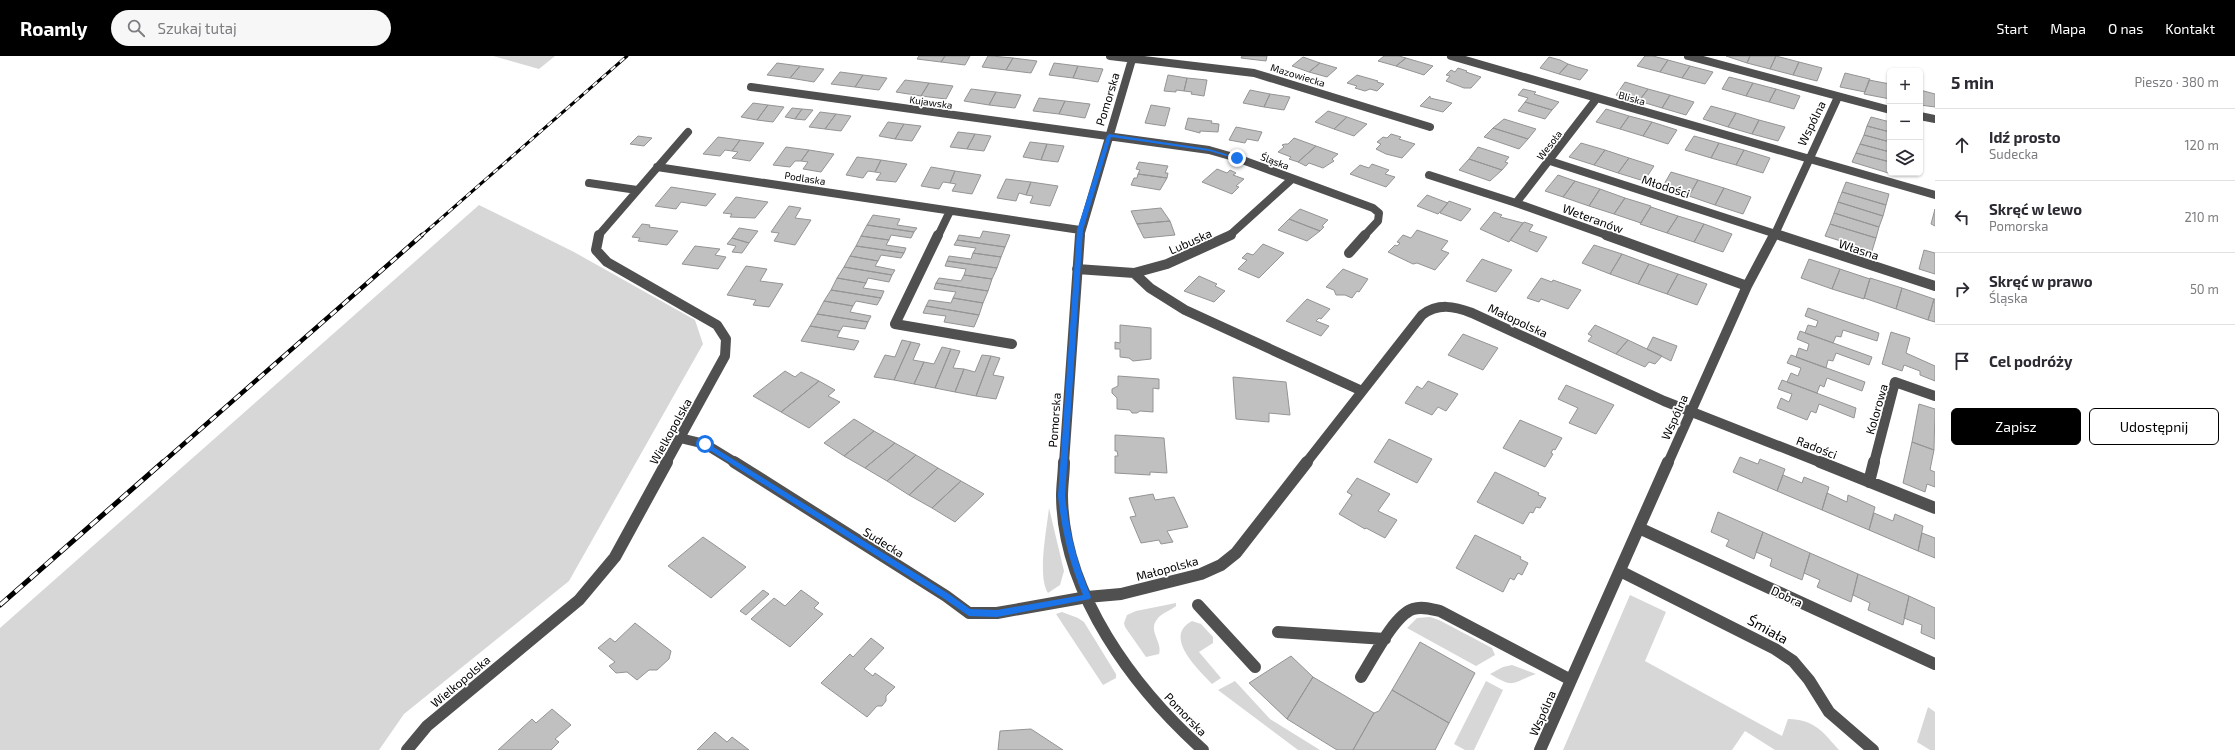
<!DOCTYPE html>
<html lang="pl">
<head>
<meta charset="utf-8">
<style>
  :root { --surface:#fff; --page:#f7f7f7; --text:#2b2b33; --muted:#7c7c81; --line:#e1e1e2; --accent:#000 }
  body { margin:0; font-family:"Exo 2",sans-serif; background:var(--page); color:var(--text) }
  .controls { position:absolute; right:12px; top:12px; display:grid; overflow:hidden; border-radius:6px; box-shadow:0 1px 3px #0004 }
  .controls button { width:36px; height:36px; display:grid; place-items:center; padding:0; border:0; border-bottom:1px solid var(--line); background:var(--surface); color:var(--text); font:20px sans-serif }
  .stop { position:absolute; width:12px; height:12px; margin:-9px; border:3px solid #1a73e8; border-radius:50%; background:#fff }
  .stop.end { background:#1a73e8; border-color:#fff; box-shadow:0 1px 4px #0008 }
  .list { margin:0; padding:0; list-style:none }
  h2 { display:flex; justify-content:space-between; align-items:center; height:52px; margin:0; padding:0 16px; font-size:17px }
  h2 small { font-size:13px; font-weight:400; color:var(--muted) }
  .list li { display:grid; grid-template-columns:26px 1fr auto; gap:12px; align-items:center; box-sizing:border-box; height:72px; padding:0 16px; border-top:1px solid var(--line) }
  .list b { display:block; font-size:15px; white-space:nowrap }
  .list p { margin:0; font-size:13px; white-space:nowrap; color:var(--muted) }
  .list em { font-size:13px; font-style:normal; color:var(--muted) }
  .actions { display:flex; gap:8px; padding:12px 16px }
  .actions a { flex:1; padding:9px 0; border:1px solid var(--accent); border-radius:6px; text-align:center; font-size:14px; color:var(--accent) }
  .actions .main { background:var(--accent); color:#fff }
  .icon { flex:none; width:22px; height:22px; fill:none; stroke:currentColor; stroke-width:2; stroke-linecap:round; stroke-linejoin:round }
  .map { position:relative; flex:none; width:1935px; height:694px; overflow:hidden }
  header { display:flex; align-items:center; gap:24px; box-sizing:border-box; height:56px; padding:0 20px; background:var(--accent); color:#fff }
  header strong { font-size:19px }
  nav { display:flex; gap:22px; margin-inline-start:auto; font-size:14px }
  .search { width:280px; height:36px; background:var(--page); display:flex; align-items:center; gap:10px; box-sizing:border-box; padding:0 14px; border-radius:22px; color:var(--muted); font-size:15px }
  main { display:flex }
  aside { flex:1; background:var(--surface) }
  .map>svg:first-child { display:block }
  .green { fill:#d7d7d7 }
  .building { fill:#c0c0c0; stroke:#949494 }
  .lines { fill:none; stroke-linecap:round; stroke-linejoin:round }
  .minor-far2 { stroke:#505050; stroke-width:8 }
  .minor-far1 { stroke:#505050; stroke-width:10 }
  .minor { stroke:#505050; stroke-width:12 }
  .rail-far2-casing { stroke:#000; stroke-width:3 }
  .rail-far1-casing { stroke:#000; stroke-width:4.5 }
  .rail-casing { stroke:#000; stroke-width:5 }
  .rail-far2 { stroke:#fff; stroke-width:2; stroke-dasharray:6; stroke-linecap:butt }
  .rail-far1 { stroke:#fff; stroke-width:3; stroke-dasharray:8; stroke-linecap:butt }
  .rail { stroke:#fff; stroke-width:3.5; stroke-dasharray:10; stroke-linecap:butt }
  .route { fill:#1a73e8 }
  .labels { text-anchor:middle; dominant-baseline:central; stroke-width:3.5; stroke-linejoin:round; paint-order:stroke }
  .far-street-label { font-size:10px; fill:#000; stroke:#fff }
  .street-label { font-size:12px; fill:#000; stroke:#fff }
  .near-street-label { font-size:14px; fill:#000; stroke:#fff }
</style>
</head>
<body>
<header>
<strong>Roamly</strong>
<div class="search"><svg class="icon" aria-label="search" viewBox="0 0 24 24"><circle cx="10" cy="10" r="6"/><path d="M15 15l6 6"/></svg>Szukaj tutaj</div>
<nav><a>Start</a><a>Mapa</a><a>O nas</a><a>Kontakt</a></nav>
</header>
<main>
<div class="map">
<svg width="1935" height="694" viewBox="0 0 1935 694">
  <rect width="100%" height="100%" fill="#fff"/>
  <!-- green -->
  <path class="green" d="M493,0H555L539,13Z
    M479,149L574,196L695,264L703,288L569,525L404,658L379,694H0V572Z
    M1049,452L1064,515L1060,529L1048,537C1037,521 1047,472 1049,452Z
    M1630,539L1666,556L1645,605L1782,680L1788,663C1815,664 1822,675 1839,694H1775L1745,675L1732,694H1563Z
    M1176,547V550C1171,554 1165,556 1160,560C1145,574 1163,584 1159,598L1146,601L1125,571L1124,567L1127,559L1136,555Z
    M1062,556L1078,562L1084,566L1116,618V622L1103,629L1056,558Z
    M1430,561L1439,564L1492,592L1495,599L1476,610L1407,572L1417,562Z
    M1192,565L1201,568L1213,581V587L1199,596L1221,622L1212,628C1199,614 1162,581 1192,565Z
    M1512,609L1536,618C1511,627 1515,633 1490,618L1503,611Z
    M1235,625L1270,663L1320,694H1298L1218,634Z
    M1486,625L1503,634L1474,694H1465L1454,688Z
    M1928,651L1935,656V694H1930L1917,686Z"/>
  <!-- building -->
  <path class="building" d="M919,0H945L941,6L917,3Z
    M945,0H970L965,9L941,6Z
    M988,0H992L1013,2L1006,14L982,11Z
    M1242,0H1267L1266,5L1241,2Z
    M1384,0H1399L1406,2L1396,10L1378,5Z
    M1645,0H1653L1668,4L1660,16L1637,10Z
    M1726,0H1750L1747,7Z
    M1750,0H1776L1770,13L1747,7Z
    M1776,0L1799,6L1793,19L1770,13Z
    M1303,1L1320,7L1309,16L1292,10Z
    M1549,1L1560,4L1568,8L1559,18L1540,12Z
    M1013,2L1037,5L1031,17L1006,14Z
    M1406,2L1433,10L1424,19L1396,10Z
    M1668,4L1690,10L1682,22L1660,16Z
    M1799,6L1822,12L1817,25L1793,19Z
    M777,7L800,10L790,22L767,19Z
    M1054,7L1078,10L1073,22L1049,19Z
    M1320,7L1337,12L1327,21L1309,16Z
    M1568,8L1577,11L1588,14L1580,24L1559,18Z
    M800,10L824,13L814,26L790,22Z
    M1078,10L1103,13L1098,26L1073,22Z
    M1690,10L1713,16L1705,28L1682,22Z
    M1458,12L1467,15L1466,16L1481,21L1471,32H1464L1446,25L1450,20L1446,19L1451,14L1455,16Z
    M840,16L863,19L855,31L831,28Z
    M1845,17L1870,23L1865,36L1840,31Z
    M863,19L887,22L879,34L855,31Z
    M1168,19L1187,22L1184,35L1176,34V36L1164,35Z
    M1357,19L1378,25L1377,26L1384,28L1377,35L1370,33L1365,35L1355,32L1357,30L1347,27Z
    M1729,21L1753,27L1746,40L1722,33Z
    M1187,22L1207,24L1204,40L1191,38L1192,36L1184,35Z
    M905,24L929,27L921,40L896,36Z
    M1869,24L1890,28V43L1864,38Z
    M1625,26L1648,33L1639,45L1616,39Z
    M929,27L953,30L946,43L921,40Z
    M1753,27L1776,33L1769,46L1746,40Z
    M971,33L996,36L989,49L964,45Z
    M1523,33L1536,36L1534,38L1559,46L1552,54L1525,46L1528,42L1518,39Z
    M1648,33L1670,39L1662,52L1639,45Z
    M1776,33L1800,40L1794,53L1769,46Z
    M1250,34L1270,38L1264,51L1243,47Z
    M1920,34L1935,38V51L1920,49Z
    M996,36L1021,39L1015,52L989,49Z
    M1270,38L1290,41L1284,54L1264,51Z
    M1670,39L1694,46L1686,59L1662,52Z
    M1430,40V42L1452,47L1443,56L1420,50Z
    M1039,42L1065,45L1059,58L1033,55Z
    M1065,45L1090,48L1085,62L1059,58Z
    M1525,46L1552,54L1545,63L1518,55Z
    M753,47L768,49L757,64L741,61Z
    M768,49L784,51L773,66L757,64Z
    M1151,49L1170,52L1165,70L1145,67Z
    M1711,50L1736,57L1728,71L1703,63Z
    M792,52L802,53L795,63L785,61Z
    M802,53L813,54L805,64L795,63Z
    M1606,53L1629,60L1620,73L1596,66Z
    M1328,55L1347,61L1334,73L1315,66Z
    M820,56L836,58L825,73L809,71Z
    M1736,57L1759,64L1752,78L1728,71Z
    M836,58L851,60L841,75L825,73Z
    M1629,60L1652,66L1643,80L1620,73Z
    M1347,61L1367,68L1354,80L1334,73Z
    M1871,61L1890,66V76L1867,70Z
    M1188,62L1212,65L1211,67L1219,68L1218,76L1200,75V77L1185,73Z
    M1504,63L1536,73L1528,83L1493,72Z
    M1759,64L1785,71L1778,85L1752,78Z
    M888,66L904,68L895,83L879,80Z
    M1652,66L1677,74L1668,88L1643,80Z
    M904,68L921,70L912,85L895,83Z
    M1867,70L1890,76V86L1864,79Z
    M1236,71L1262,76L1258,85L1247,83L1245,87L1229,84Z
    M1493,72L1528,83L1519,93L1484,81Z
    M958,76L975,78L967,93L950,91Z
    M975,78L991,80L984,95L967,93Z
    M1391,78L1401,81L1399,83L1415,88L1402,102L1386,98L1376,93L1381,88L1377,86L1383,81L1387,82Z
    M1864,79L1890,86V96L1860,88Z
    M638,80L652,82L644,90L630,88Z
    M1694,80L1719,87L1711,102L1685,94Z
    M718,81L740,84L732,95L725,94L720,100L703,98Z
    M1294,82L1316,90L1298,106L1289,103L1291,101L1278,96L1284,91L1282,89L1285,88H1288Z
    M740,84L764,87L750,105L732,102L738,96L732,95Z
    M1030,86L1047,88L1041,104L1023,101Z
    M1581,87L1605,94L1594,109L1569,101Z
    M1719,87L1744,94L1736,109L1711,102Z
    M1047,88L1064,90L1058,106L1041,104Z
    M1860,88L1890,96V106L1856,97Z
    M1316,90L1338,98L1332,103L1334,105L1323,112L1309,107L1306,110L1298,106Z
    M786,91L809,94L801,105H795L790,111L773,109Z
    M1478,91L1509,101L1505,106L1508,107L1502,114L1469,103Z
    M809,94L834,98L821,116L803,113L808,106L801,105Z
    M1605,94L1629,102L1618,117L1594,109Z
    M1744,94L1770,102L1763,117L1736,109Z
    M1856,97L1890,106V117H1896L1895,119L1852,106Z
    M857,101L881,104L875,116L868,115L863,122L846,119Z
    M1629,102L1654,110L1644,125L1618,117Z
    M1469,103L1502,114L1490,125L1459,114Z
    M881,104L907,108L896,126L876,124L881,117L875,116Z
    M1139,106L1168,110L1165,117H1168L1167,122L1138,118L1140,114L1136,113Z
    M1372,108L1389,114L1385,118L1395,121L1386,131L1350,118L1360,109L1369,112Z
    M931,111L955,115L950,127L943,126L939,133L921,130Z
    M1217,113L1227,117L1230,114L1236,117L1233,119L1244,123L1236,130L1239,131L1232,138L1202,126Z
    M955,115L981,119L972,138L952,135L956,128L950,127Z
    M1671,116L1698,124L1689,140L1662,132Z
    M1138,118L1167,122L1160,134L1131,129L1134,122H1137Z
    M1558,119L1575,125L1563,141L1545,135Z
    M1006,123L1031,126L1026,139L1019,137L1016,145L997,142Z
    M1698,124L1724,132L1715,149L1689,140Z
    M1575,125L1600,133L1589,150L1563,141Z
    M1031,126L1058,130L1050,150L1030,147L1033,140L1026,139Z
    M1846,126L1889,138L1886,149L1842,136Z
    M671,131L716,138L706,150L681,146L676,153L655,150Z
    M1724,132L1751,141L1743,158L1715,149Z
    M1600,133L1625,142L1614,158L1589,150Z
    M1842,136L1886,149L1883,160L1838,146Z
    M1427,139L1448,147L1438,158L1417,150Z
    M736,141L768,146L755,162L730,161L732,158L723,157Z
    M1625,142L1651,150L1641,167L1614,158Z
    M1449,145L1471,153L1461,165L1440,157Z
    M1838,146L1883,160L1879,171L1834,157Z
    M789,150L801,152L795,162L811,164L795,189L774,185L779,177L771,176Z
    M1651,151L1678,160L1667,177L1640,168Z
    M1161,152L1170,165L1137,168L1131,155Z
    M1300,153L1328,164L1322,170L1324,171L1320,175L1289,163Z
    M1935,153V170L1931,168Z
    M1494,156L1502,159L1500,161L1523,167L1509,186L1480,173Z
    M1834,157L1879,171L1876,182L1830,168Z
    M873,159L900,163L897,169L917,172L914,176L867,169Z
    M1678,160L1704,168L1694,186L1667,177Z
    M1289,163L1320,175L1307,185L1278,174Z
    M1170,165L1175,179L1144,182L1137,168Z
    M1524,166L1533,169L1529,175L1547,181L1537,196L1510,184Z
    M642,168L650,169L649,171L678,175L667,189L638,185L640,182L632,181Z
    M1704,168L1732,178L1723,196L1694,186Z
    M1830,168L1876,182L1872,195L1825,180Z
    M867,169L914,176L911,182L891,179L889,184L861,180Z
    M739,172L758,175L749,187L732,182Z
    M1417,174L1448,185L1441,194L1449,197L1435,214L1417,207L1413,208L1388,196L1395,189L1397,190L1400,187L1397,186L1403,179L1411,182Z
    M983,175L1010,179L1005,191L957,184L959,179L980,182Z
    M861,180L889,184L886,189L906,192L904,197L856,190Z
    M732,182L749,187L742,197L732,196L736,190L727,188Z
    M957,184L1005,191L1001,201L973,197L976,192L954,189Z
    M1263,188L1284,197L1259,222L1238,213L1247,204L1242,202L1247,197L1253,199Z
    M1594,189L1622,198L1610,218L1582,207Z
    M695,190L720,193L715,199L726,201L718,213L682,208Z
    M856,190L904,197L901,202L881,199L878,205L850,200Z
    M1924,194L1935,197V218L1919,213Z
    M973,197L1001,201L997,212L947,205L949,200L971,203Z
    M1622,198L1649,208L1638,228L1610,218Z
    M850,200L878,205L875,210L895,214L892,219L844,211Z
    M1482,203L1512,214L1496,236L1466,225Z
    M1809,203L1840,213L1832,233L1801,222Z
    M947,205L997,212L992,223L964,219L966,213L945,210Z
    M1649,208L1678,218L1667,238L1638,228Z
    M746,210L767,213L760,225L783,228L769,251L753,249L756,244L727,239Z
    M844,211L892,219L889,226L868,222L866,227L837,222Z
    M1343,213L1368,223L1359,236L1357,235L1352,242L1345,239H1336L1334,234L1326,231Z
    M1840,213L1870,223L1864,243L1832,233Z
    M1678,218L1707,228L1697,249L1667,238Z
    M964,219L992,223L988,235L936,227L939,222L961,225Z
    M1199,220L1217,228L1215,230L1225,235L1214,246L1184,235Z
    M837,222L866,227L863,232L884,235L881,242L831,234Z
    M1541,222L1552,226L1553,224L1581,234L1568,253L1541,243L1539,246L1527,242Z
    M1870,222L1902,232L1896,253L1864,242Z
    M936,227L988,235L983,247L953,242L956,236L934,233Z
    M1902,232L1934,243L1928,264L1896,253Z
    M831,234L881,242L877,249L856,245L853,250L824,245Z
    M953,242L983,247L979,259L926,250L929,244L951,247Z
    M1307,243L1330,253L1321,263L1319,262L1316,265L1329,270L1321,280L1286,265Z
    M1934,243H1935V266L1928,264Z
    M824,245L853,250L850,256L871,260L868,266L817,258Z
    M926,250L979,259L974,271L944,266L946,260L923,257Z
    M1808,252L1879,277L1877,285L1843,274L1841,281L1836,280L1833,287L1805,277L1808,269L1816,271L1818,265L1805,260Z
    M817,258L868,266L865,273L843,270L840,275L810,270Z
    M1120,269L1151,272V303L1133,305L1129,302L1120,301V293H1115V286L1120,287Z
    M1595,269L1628,284L1616,298L1588,285L1592,280L1588,278Z
    M810,270L840,275L837,281L859,285L854,294L801,285Z
    M1800,275L1872,301L1869,309L1836,297L1833,305L1828,304L1826,312L1796,301L1799,292L1807,295L1809,288L1797,283Z
    M1891,276L1910,282L1906,297L1935,310V325L1920,319V315L1904,309L1902,315L1882,308Z
    M1463,278L1498,292L1483,314L1448,299Z
    M1653,281L1677,290L1671,305L1647,293Z
    M902,284L911,286L894,324L874,321L885,299L895,301Z
    M1628,284L1647,293L1662,300L1655,308L1649,306L1645,311L1616,298Z
    M911,286L920,288L913,304L924,306L914,328L894,324Z
    M942,291L951,293L935,332L914,328L924,306L934,308Z
    M951,293L960,295L953,312L964,313L955,336L935,332Z
    M982,299L991,300L976,340L955,336L964,313L975,316Z
    M1791,299L1865,326L1862,335L1827,322L1824,331L1820,329L1817,337L1787,326L1791,317L1798,320L1801,312L1787,307Z
    M991,300L1000,302L993,319L1004,321L996,343L976,340Z
    M785,315L795,321L801,316L819,325L781,356L753,340Z
    M1118,320L1159,323V333L1153,332V356L1140,355L1137,357H1132L1130,354L1117,353V342L1112,337V333L1118,330Z
    M1233,321L1286,326L1290,359L1269,357V366L1236,363Z
    M1782,324L1856,352L1854,362L1819,348L1816,357L1811,355L1807,364L1777,352L1781,342L1789,346L1792,338L1778,333Z
    M819,325L835,334L828,340L840,346L809,372L781,356Z
    M1428,325L1458,338L1446,355L1438,351L1432,359L1405,347L1417,330L1422,333Z
    M1566,329L1614,349L1596,378L1569,367L1578,352L1558,343Z
    M1919,348L1935,353L1934,394L1912,386Z
    M854,363L874,375L844,400L824,387Z
    M1520,364L1562,382L1555,394L1553,393L1551,397L1553,398L1545,411L1503,392Z
    M874,375L895,387L865,412L844,400Z
    M1115,379L1164,382L1167,417L1150,416V419L1115,417V400H1118L1117,395H1115Z
    M1389,383L1432,403L1417,427L1374,406Z
    M1912,386L1934,394L1930,414L1935,416V431L1927,428L1925,436L1903,427Z
    M895,387L916,399L887,425L865,412Z
    M916,399L938,412L909,439L887,425Z
    M1740,401L1758,408L1760,403L1785,413L1777,435L1733,416Z
    M938,412L961,425L932,452L909,439Z
    M1495,416L1539,437L1538,439L1546,442L1540,452L1536,451L1533,457L1530,456L1523,468L1477,446Z
    M1783,419L1802,427L1804,421L1829,431L1822,454L1777,435Z
    M1357,422L1390,438L1378,455L1397,464L1385,482L1366,472L1365,473L1339,458L1352,439L1347,436Z
    M961,425L984,438L955,466L932,452Z
    M1827,437L1847,446L1848,439L1875,451L1869,474L1822,454Z
    M1153,438L1155,444L1174,441L1188,471L1167,475L1173,486L1161,488L1159,484L1141,487L1130,461L1136,460L1129,442Z
    M1718,456L1763,476L1754,503L1726,490L1729,484L1711,476Z
    M1874,457L1893,465L1895,458L1923,470L1918,495L1869,474Z
    M1763,476L1810,497L1802,524L1770,510L1772,503L1756,496Z
    M1922,477L1935,482V502L1918,495Z
    M1475,479L1521,501L1520,503L1528,507L1522,519L1518,517L1514,524L1510,522L1503,536L1456,512Z
    M703,481L746,511L711,542L668,510Z
    M1810,497L1858,518L1851,546L1817,531L1820,524L1804,517Z
    M1858,518L1909,540L1903,569L1868,554L1870,547L1853,539Z
    M763,534L769,538L746,559L740,555Z
    M801,534L819,547L814,552L823,558L790,591L751,563L774,542L785,550Z
    M1909,540L1935,552V583L1921,577L1922,569L1904,562Z
    M635,567L671,595L669,603L657,614H649L637,624L627,616L616,617L609,610L615,606L598,592L610,582L615,586Z
    M871,582L884,592L864,613L873,620L875,617L895,631L886,640V645L882,650H877L867,661L821,627L850,598L853,601Z
    M1420,586L1475,617L1449,667L1392,634Z
    M1291,600L1313,621L1287,663L1249,627Z
    M1313,621L1374,657L1353,694H1337L1287,663Z
    M1392,634L1449,667L1435,694H1353L1374,657L1379,655Z
    M552,653L571,669L555,683L559,686L551,694H498L532,663L536,667Z
    M1031,673L1063,694H998L1000,675Z
    M715,676L727,686L732,681L749,694H697Z"/>
  <g class="lines">
    <!-- minor-far2 -->
    <path class="minor-far2" d="M1110,0L1254,17L1430,71
      M1451,0L1935,139
      M1688,0L1890,54
      M751,31L1209,94L1237,102L1373,152L1379,157L1378,165L1364,180
      M1920,60L1935,63
      M1550,105L1782,180
      M657,111L1080,174
      M1429,119L1516,147L1609,180
      M589,127L637,134
      M1516,147L1597,42
      M598,180L688,76
      M938,180L950,155
      M1080,180L1133,0
      M1229,180L1292,123
      M1774,180L1838,41"/>
    <!-- minor-far1 -->
    <path class="minor-far1" d="M599,179L596,194L607,206L717,269L726,283L725,300L666,407
      M938,179L895,268L1012,288
      M1606,179L1747,230
      M1779,179L1935,230
      M1349,197L1365,179
      M1077,213L1134,217L1167,208L1231,179
      M1134,217L1150,232L1185,254L1362,335
      M680,382L705,388L736,407
      M1064,407L1080,179
      M1306,407L1422,259C1438,247 1454,250 1472,257L1664,345L1822,407
      M1668,407L1747,230L1774,179
      M1874,407L1895,326L1935,340"/>
    <!-- minor -->
    <path class="minor" d="M734,406L946,540L969,557H997L1087,541L1121,538L1201,518L1221,509L1236,497L1307,406
      M1064,406C1064,417 1062,429 1062,440C1063,538 1134,632 1203,694
      M1820,406L1935,452
      M1869,426L1874,406
      M1639,472L1935,608
      M1620,515L1775,593L1793,605L1809,624L1829,656L1873,694
      M1198,549L1255,611
      M1278,576L1385,583
      M1361,621C1372,604 1394,559 1413,553C1422,550 1431,553 1440,555L1571,624
      M407,694L427,670L579,544L615,501L667,406
      M1540,694L1668,406"/>
    <defs>
      <path id="rail-far2" d="M421,180L627,0"/>
      <path id="rail-far1" d="M162,407L422,179"/>
      <path id="rail" d="M0,549L163,406"/>
    </defs>
    <!-- rail-far2 casing -->
    <use href="#rail-far2" class="rail-far2-casing"/>
    <!-- rail-far1 casing -->
    <use href="#rail-far1" class="rail-far1-casing"/>
    <!-- rail casing -->
    <use href="#rail" class="rail-casing"/>
    <!-- rail-far2 -->
    <use href="#rail-far2" class="rail-far2"/>
    <!-- rail-far1 -->
    <use href="#rail-far1" class="rail-far1"/>
    <!-- rail -->
    <use href="#rail" class="rail"/>
  </g>
  <!-- route -->
  <path class="route" d="M1109,78L1209,93L1239,102L1237,103L1209,95L1111,81L1083,174L1065,440C1069,476 1077,508 1091,541L1090,543L997,561L969,560L943,542L703,390V387H707L949,538L970,553L997,554L1083,539C1069,506 1062,475 1058,440L1077,174L1107,80Z"/>
  <g class="labels">
    <!-- far-street labels -->
    <g class="far-street-label">
      <text transform="translate(1298 19) rotate(17)">Mazowiecka</text>
      <text transform="translate(1632 42) rotate(16)">Bliska</text>
      <text transform="translate(931 46) rotate(8)">Kujawska</text>
      <text transform="translate(1549 89) rotate(-52)">Wesoła</text>
      <text transform="translate(1275 105) rotate(21)">Śląska</text>
      <text transform="translate(805 122) rotate(9)">Podlaska</text>
    </g>
    <!-- street labels -->
    <g class="street-label">
      <text transform="translate(1107 43) rotate(-73)">Pomorska</text>
      <text transform="translate(1811 67) rotate(-64)">Wspólna</text>
      <text transform="translate(1666 130) rotate(18)">Młodości</text>
      <text transform="translate(1593 162) rotate(20)">Weteranów</text>
      <text transform="translate(1190 185) rotate(-24)">Lubuska</text>
      <text transform="translate(1859 193) rotate(18)">Własna</text>
      <text transform="translate(1518 264) rotate(25)">Małopolska</text>
      <text transform="translate(1876 353) rotate(-74)">Kolorowa</text>
      <text transform="translate(1674 361) rotate(-66)">Wspólna</text>
      <text transform="translate(1054 364) rotate(-86)">Pomorska</text>
      <text transform="translate(670 375) rotate(-61)">Wielkopolska</text>
      <text transform="translate(1817 391) rotate(21)">Radości</text>
      <text transform="translate(884 486) rotate(32)">Sudecka</text>
      <text transform="translate(1167 512) rotate(-15)">Małopolska</text>
      <text transform="translate(1787 540) rotate(25)">Dobra</text>
      <text transform="translate(460 625) rotate(-40)">Wielkopolska</text>
      <text transform="translate(1542 657) rotate(-66)">Wspólna</text>
      <text transform="translate(1186 658) rotate(46)">Pomorska</text>
    </g>
    <!-- near-street labels -->
    <g class="near-street-label">
      <text transform="translate(1768 573) rotate(29)">Śmiała</text>
    </g>
  </g>
</svg>
<div class="controls">
<button>+</button>
<button>−</button>
<button><svg class="icon" aria-label="layers" viewBox="0 0 24 24"><path d="M12 4l9 5-9 5-9-5zM3 14l9 5 9-5"/></svg></button>
</div>
<div class="stop" style="left:705px;top:388px"></div>
<div class="stop end" style="left:1237px;top:102px"></div>
</div>
<aside>
<h2>5 min<small>Pieszo · 380 m</small></h2>
<ul class="list">
<li><svg class="icon" aria-label="ahead" viewBox="0 0 24 24"><path d="M12 20V5M6 11l6-6 6 6"/></svg><div><b>Idź prosto</b><p>Sudecka</p></div><em>120 m</em></li>
<li><svg class="icon" aria-label="left" viewBox="0 0 24 24"><path d="M17 20v-9H6M10 6l-5 5 5 5"/></svg><div><b>Skręć w lewo</b><p>Pomorska</p></div><em>210 m</em></li>
<li><svg class="icon" aria-label="right" viewBox="0 0 24 24"><path d="M7 20v-9h11M14 6l5 5-5 5"/></svg><div><b>Skręć w prawo</b><p>Śląska</p></div><em>50 m</em></li>
<li><svg class="icon" aria-label="arrive" viewBox="0 0 24 24"><path d="M6 21V4h12l-3 4 3 4H6"/></svg><div><b>Cel podróży</b></div></li>
</ul>
<div class="actions"><a class="main">Zapisz</a><a>Udostępnij</a></div>
</aside>
</main>
</body>
</html>
